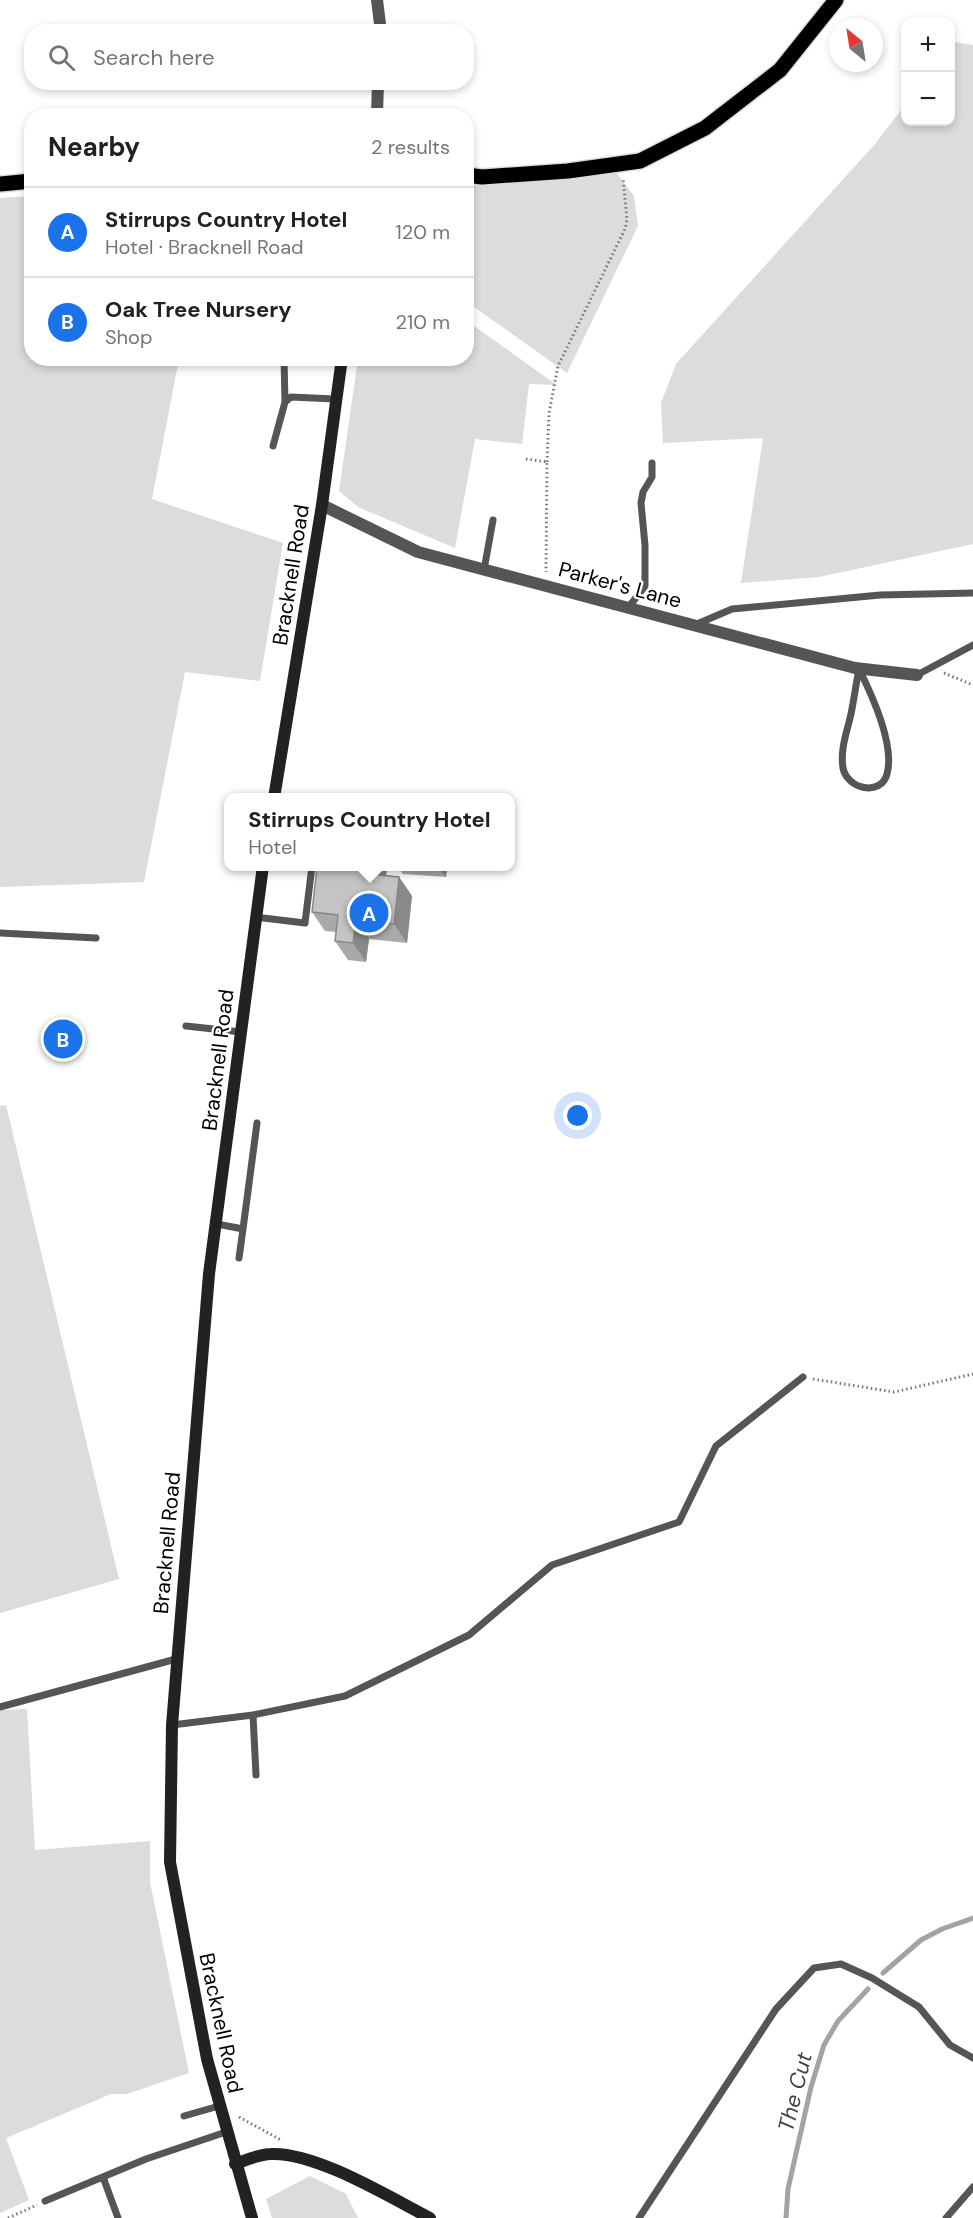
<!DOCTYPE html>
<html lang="en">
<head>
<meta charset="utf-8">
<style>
  :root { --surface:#fff; --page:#f6f6f6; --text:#202124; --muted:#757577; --line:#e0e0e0; --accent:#1a73e8 }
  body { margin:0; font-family:"DM Sans",sans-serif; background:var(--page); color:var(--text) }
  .controls { position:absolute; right:18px; top:18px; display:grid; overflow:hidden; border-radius:12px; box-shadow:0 3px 9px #0003 }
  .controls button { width:54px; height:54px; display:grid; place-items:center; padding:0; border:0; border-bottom:2px solid var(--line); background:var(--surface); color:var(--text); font:30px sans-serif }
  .compass { position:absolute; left:829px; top:18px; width:54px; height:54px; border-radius:50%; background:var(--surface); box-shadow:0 3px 9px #0003; rotate:330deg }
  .you { position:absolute; left:578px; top:1116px; width:21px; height:21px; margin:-15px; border:4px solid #fff; border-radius:50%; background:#1a73e8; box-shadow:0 0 0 9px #1a73e833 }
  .badge { display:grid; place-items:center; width:39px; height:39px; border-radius:50%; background:var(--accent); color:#fff; font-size:20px; font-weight:700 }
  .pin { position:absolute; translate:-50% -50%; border:3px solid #fff; box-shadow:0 2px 6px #0006 }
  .popup { position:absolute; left:224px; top:793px; width:291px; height:78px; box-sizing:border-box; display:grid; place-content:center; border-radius:12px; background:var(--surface); filter:drop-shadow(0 2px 4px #0005); font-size:20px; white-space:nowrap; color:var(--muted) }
  .popup b { font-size:22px; color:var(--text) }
  .popup::after { content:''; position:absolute; left:50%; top:100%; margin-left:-12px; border:12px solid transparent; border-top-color:var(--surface) }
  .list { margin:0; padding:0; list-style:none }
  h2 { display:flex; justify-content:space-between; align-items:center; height:78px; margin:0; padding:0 24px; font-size:26px }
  h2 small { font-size:20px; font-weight:400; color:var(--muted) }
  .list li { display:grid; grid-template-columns:39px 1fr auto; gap:18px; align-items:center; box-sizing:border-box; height:90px; padding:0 24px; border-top:2px solid var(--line) }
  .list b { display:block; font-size:22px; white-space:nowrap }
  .list p { margin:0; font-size:20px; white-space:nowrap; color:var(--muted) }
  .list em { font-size:20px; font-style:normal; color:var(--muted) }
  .icon { flex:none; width:33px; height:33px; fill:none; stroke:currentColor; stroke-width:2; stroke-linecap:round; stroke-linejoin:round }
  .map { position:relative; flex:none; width:973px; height:2218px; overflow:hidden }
  .search { position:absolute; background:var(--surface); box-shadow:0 3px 9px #0003; left:24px; top:24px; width:450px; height:66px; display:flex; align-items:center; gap:15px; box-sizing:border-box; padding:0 21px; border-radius:24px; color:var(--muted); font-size:22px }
  .panel { position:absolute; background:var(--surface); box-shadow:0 3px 9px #0003; left:24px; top:108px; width:450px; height:258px; border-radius:24px }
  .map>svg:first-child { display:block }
  .green { fill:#dcdcdc }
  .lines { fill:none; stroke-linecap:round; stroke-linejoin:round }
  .stream { stroke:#a3a3a3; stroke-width:5 }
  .primary-casing { stroke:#dbdbdb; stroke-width:18 }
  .path { stroke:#777; stroke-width:3; stroke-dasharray:1.5 3; stroke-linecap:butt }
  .service { stroke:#555; stroke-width:7 }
  .minor { stroke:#555; stroke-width:12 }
  .tertiary { stroke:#555; stroke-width:12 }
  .secondary { stroke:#222; stroke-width:12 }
  .primary { stroke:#000; stroke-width:15 }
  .wall { fill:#a9a9a9 }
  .shaded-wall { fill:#898989 }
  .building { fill:#c4c4c4; stroke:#898989; stroke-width:1.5 }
  .labels { text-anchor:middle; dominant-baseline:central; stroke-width:4.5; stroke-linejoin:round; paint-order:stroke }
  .street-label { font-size:21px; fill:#000; stroke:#fff }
  .water-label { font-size:22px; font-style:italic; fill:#444; stroke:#fff }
</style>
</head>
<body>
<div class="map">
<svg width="973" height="2218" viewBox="0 0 973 2218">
  <rect width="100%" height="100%" fill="#fff"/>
  <!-- green -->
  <path class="green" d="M955,42L973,45V544L819,577L741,583L763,438L663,443L661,403L676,364L875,144L905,105L906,122H950L951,47Z
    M616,172L634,196L638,226L567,373L467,302V186L576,179Z
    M31,196L32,358L179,359L152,499L283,543L260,681L185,672L144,882L0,887V198Z
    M467,321L557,385L529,384L522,444L475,439L455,548L358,507L339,491L358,359L466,358Z
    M6,1105L119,1579L0,1613V1106Z
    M27,1709L35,1850L150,1841V1882L189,2073L127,2094H111L6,2138L29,2200L0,2213V1710Z
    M310,2176L346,2194L358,2218H272L266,2199Z"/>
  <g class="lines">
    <!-- stream -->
    <path class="stream" d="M883,1973L921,1940L942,1929L973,1918
      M786,2218L788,2189L811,2087L824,2045L838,2021L868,1989"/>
    <defs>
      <path id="primary" d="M466,175L482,177L568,171L640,161L705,128L780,70L836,0
        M0,184L32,181"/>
    </defs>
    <!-- primary casing -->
    <use href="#primary" class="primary-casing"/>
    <!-- path -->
    <path class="path" d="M526,459L547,462L546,572
      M547,462L549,413L558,366L625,229L627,220L623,178
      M944,673L973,685
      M813,1379L894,1392L973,1374
      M239,2117L281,2140
      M8,2218L37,2205"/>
    <!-- service -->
    <path class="service" d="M284,358L285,402
      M273,446L285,402L291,397L335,399
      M484,570L493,520
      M628,608L645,586V545L641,503L643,492L652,477V463
      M697,624L732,609L880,595L973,593
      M859,669C872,695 895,745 887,774C881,797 847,789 843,768C840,749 847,732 851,714C854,699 856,684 859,669Z
      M917,675L973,645
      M255,917L305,923L312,866
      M0,933L96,938
      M186,1026L241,1032
      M217,1224L243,1229L257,1123
      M239,1258L243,1229
      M0,1707L176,1659
      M253,1715L256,1775
      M172,1725L253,1715L345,1696L469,1635L552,1565L679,1522L716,1446L803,1377
      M184,2116L219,2106
      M103,2177L118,2218
      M45,2201L146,2159L226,2132
      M639,2218L776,2009L814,1968L841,1964L872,1978L919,2007L950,2045L973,2058
      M946,2218L973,2187"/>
    <!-- minor -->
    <path class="minor" d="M322,505L418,552L855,668L917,675"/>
    <!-- tertiary -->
    <path class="tertiary" d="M377,0L381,32
      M377,116L378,82"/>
    <!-- secondary -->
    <path class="secondary" d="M274,798L322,505L342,358
      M235,2164C246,2160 260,2154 271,2154C316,2152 389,2197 430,2218
      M252,2218L207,2059L170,1862L172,1725L209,1274L263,866"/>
    <!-- primary -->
    <use href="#primary" class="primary"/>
  </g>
  <!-- wall -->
  <path class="wall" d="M317,867H387L386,876L399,877L412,896L407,943L369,939L366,962L348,960L335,941L336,932L325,931L312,912Z
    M398,867H447L446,877L403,874Z"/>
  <!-- shaded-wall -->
  <path class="shaded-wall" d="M372,867H387L384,893L371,874Z
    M439,867H447L446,877L439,868Z
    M399,877L412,896L407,943L394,924Z
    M356,920L369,939L366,962L353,943Z"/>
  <!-- building -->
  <path class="building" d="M317,867H372L371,874L399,877L394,924L356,920L353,943L335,941L338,915L312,912Z"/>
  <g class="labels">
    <!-- street labels -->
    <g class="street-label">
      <text transform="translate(291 575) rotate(-81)">Bracknell Road</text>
      <text transform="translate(620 585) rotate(15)">Parker's Lane</text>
      <text transform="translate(218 1060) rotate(-83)">Bracknell Road</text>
      <text transform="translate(167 1543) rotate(-85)">Bracknell Road</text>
      <text transform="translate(221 2023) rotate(78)">Bracknell Road</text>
    </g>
    <!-- water labels -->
    <g class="water-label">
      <text transform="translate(795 2092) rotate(-76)">The Cut</text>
    </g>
  </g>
</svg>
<div class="controls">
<button>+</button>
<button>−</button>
</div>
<svg class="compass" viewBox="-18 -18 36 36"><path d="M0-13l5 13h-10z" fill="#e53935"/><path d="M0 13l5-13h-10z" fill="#757577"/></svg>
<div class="you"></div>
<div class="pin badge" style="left:369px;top:913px">A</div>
<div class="popup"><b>Stirrups Country Hotel</b>Hotel</div>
<div class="pin badge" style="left:63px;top:1039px">B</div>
<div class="search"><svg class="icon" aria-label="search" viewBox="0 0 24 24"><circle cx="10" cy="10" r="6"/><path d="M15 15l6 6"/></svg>Search here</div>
<section class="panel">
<h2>Nearby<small>2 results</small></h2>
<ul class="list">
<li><span class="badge">A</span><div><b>Stirrups Country Hotel</b><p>Hotel · Bracknell Road</p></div><em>120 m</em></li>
<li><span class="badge">B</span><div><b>Oak Tree Nursery</b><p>Shop</p></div><em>210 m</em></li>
</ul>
</section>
</div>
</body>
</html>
